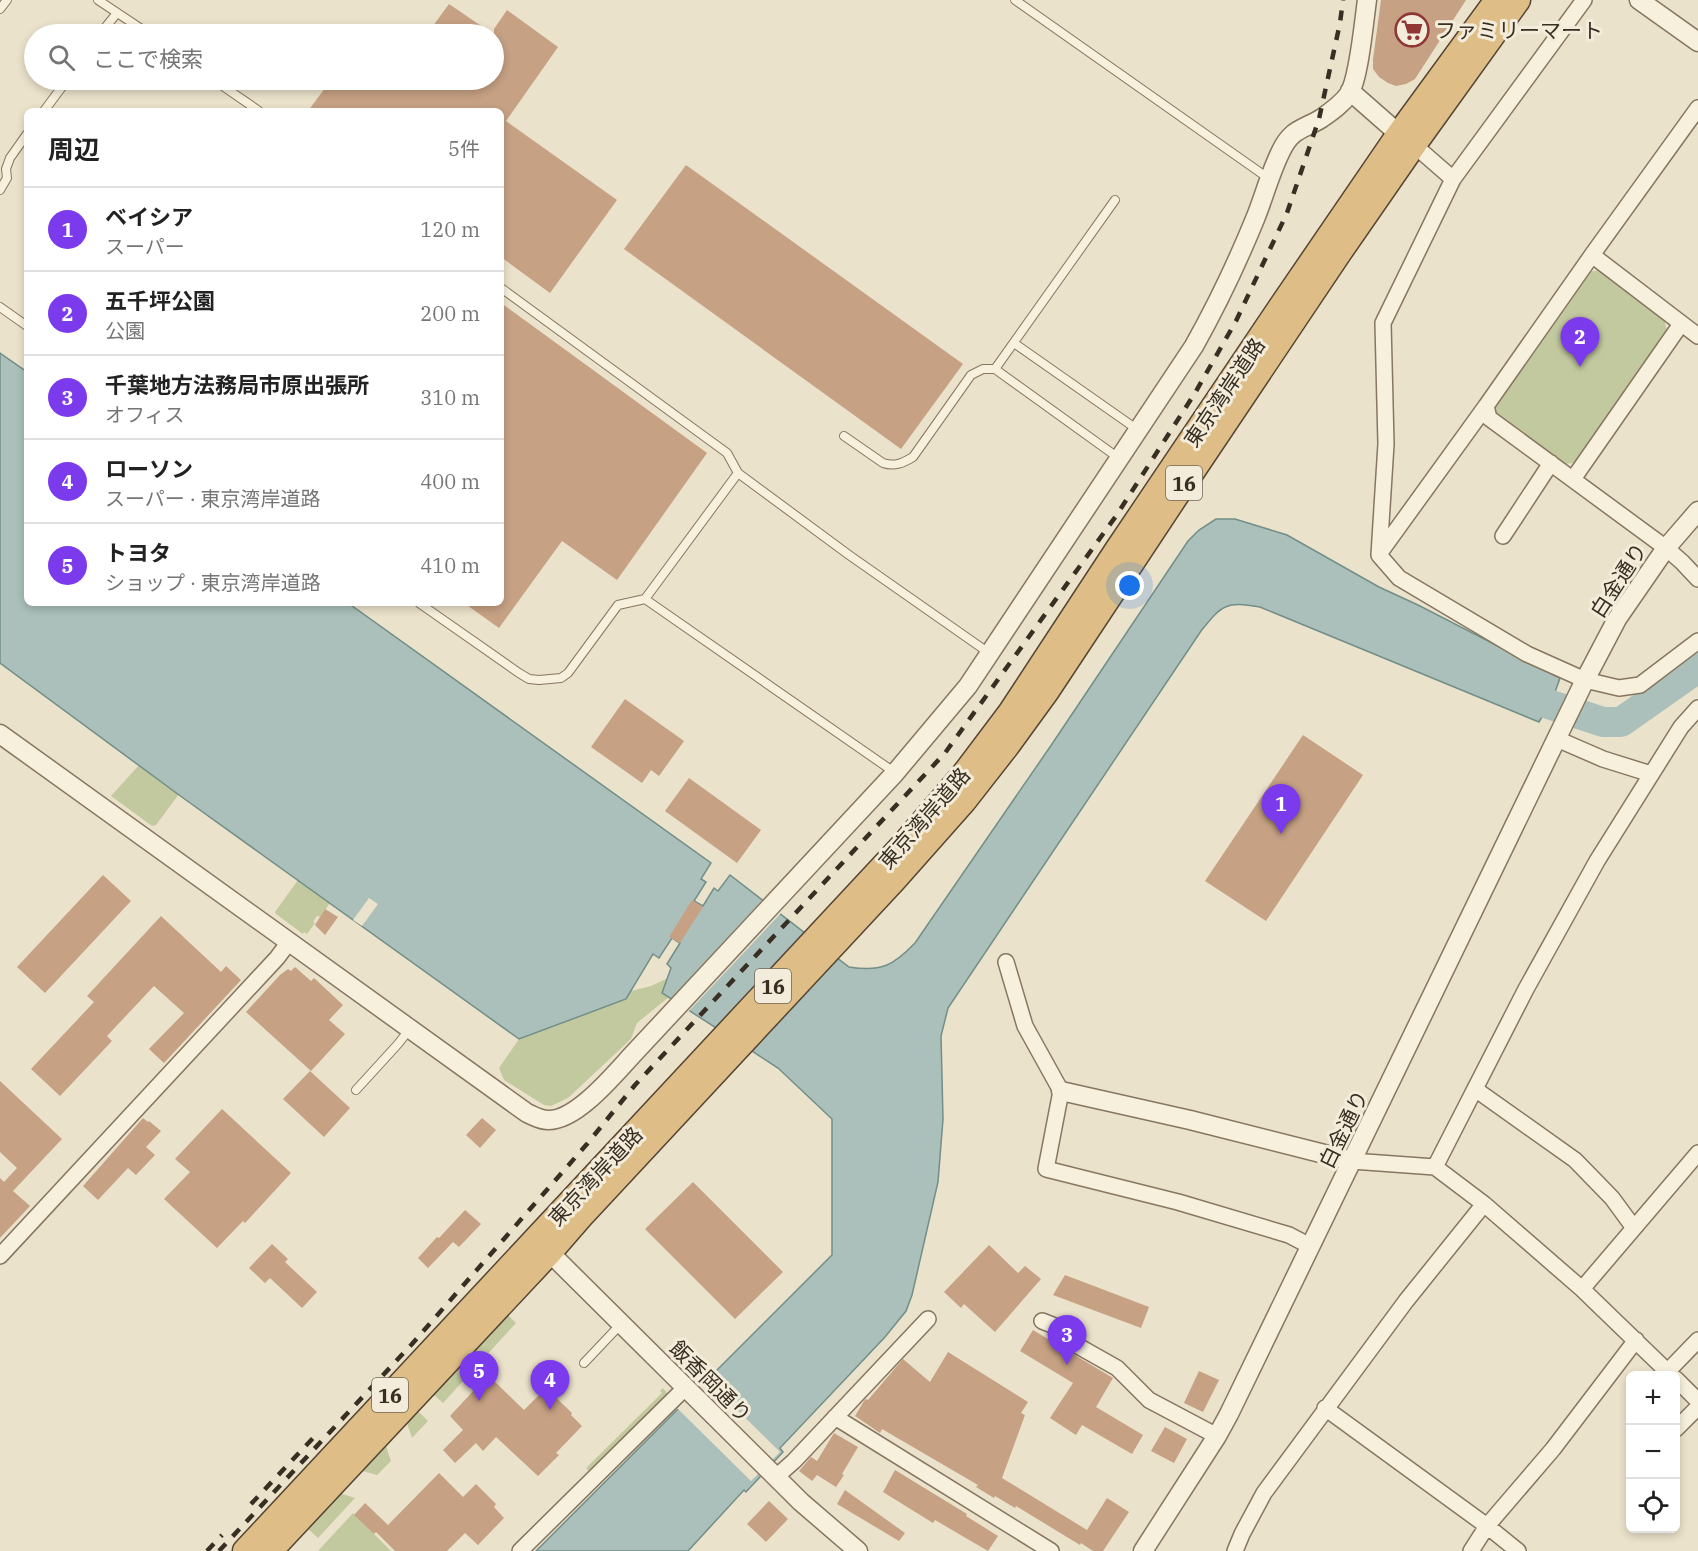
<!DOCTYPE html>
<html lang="ja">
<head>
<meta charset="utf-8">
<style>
  :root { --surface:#fff; --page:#f2f2f2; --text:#222; --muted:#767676; --line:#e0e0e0; --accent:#7c3aed }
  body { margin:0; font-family:"IBM Plex Serif","Noto Sans JP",serif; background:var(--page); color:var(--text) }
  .controls { position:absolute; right:18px; bottom:18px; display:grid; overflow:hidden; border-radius:9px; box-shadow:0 3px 9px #0003 }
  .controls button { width:54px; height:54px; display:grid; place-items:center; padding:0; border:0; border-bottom:2px solid var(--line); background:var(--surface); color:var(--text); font:30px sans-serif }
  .you { position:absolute; left:1130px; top:586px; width:21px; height:21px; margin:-15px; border:4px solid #fff; border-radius:50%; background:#1a73e8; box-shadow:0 0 0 9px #1a73e833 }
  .badge { display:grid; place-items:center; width:39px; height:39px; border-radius:50%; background:var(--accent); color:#fff; font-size:20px; font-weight:700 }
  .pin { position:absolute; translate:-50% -50px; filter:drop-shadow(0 2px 3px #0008) }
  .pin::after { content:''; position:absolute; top:32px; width:21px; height:18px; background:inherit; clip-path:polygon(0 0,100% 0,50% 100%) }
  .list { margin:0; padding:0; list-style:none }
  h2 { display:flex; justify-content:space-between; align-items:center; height:78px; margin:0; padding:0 24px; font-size:26px }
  h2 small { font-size:20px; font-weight:400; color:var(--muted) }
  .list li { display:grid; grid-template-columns:39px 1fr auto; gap:18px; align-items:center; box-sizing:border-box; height:84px; padding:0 24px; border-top:2px solid var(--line) }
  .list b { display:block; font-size:22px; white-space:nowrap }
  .list p { margin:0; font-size:20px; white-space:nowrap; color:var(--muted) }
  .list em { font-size:20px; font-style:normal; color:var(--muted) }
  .icon { flex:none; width:33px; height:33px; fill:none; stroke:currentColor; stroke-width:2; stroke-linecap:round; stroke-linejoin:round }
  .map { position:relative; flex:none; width:1698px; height:1551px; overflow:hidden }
  .search { position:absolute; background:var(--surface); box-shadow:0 3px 9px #0003; left:24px; top:24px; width:480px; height:66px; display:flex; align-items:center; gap:15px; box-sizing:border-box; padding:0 21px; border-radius:33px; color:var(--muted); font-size:22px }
  .panel { position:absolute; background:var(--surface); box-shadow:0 3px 9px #0003; left:24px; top:108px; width:480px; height:498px; border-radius:9px }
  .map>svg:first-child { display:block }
  .green { fill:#c3c99f }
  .water { fill:#abc0ba; stroke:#728e88; stroke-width:1.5 }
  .pier { fill:#ebe2cb }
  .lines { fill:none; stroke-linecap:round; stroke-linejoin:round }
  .river { stroke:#abc0ba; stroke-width:30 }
  .building { fill:#c6a184 }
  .service-casing { stroke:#877660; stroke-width:10 }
  .minor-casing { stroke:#877660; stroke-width:18 }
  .tertiary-casing { stroke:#877660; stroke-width:21 }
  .trunk-casing { stroke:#554434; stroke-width:27 }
  .service { stroke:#f6f0dd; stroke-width:8 }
  .minor { stroke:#f6f0dd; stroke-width:15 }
  .tertiary { stroke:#f6f0dd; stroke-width:18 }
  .trunk { stroke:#debe86; stroke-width:24 }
  .rail { stroke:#392e22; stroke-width:4.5; stroke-dasharray:10 10; stroke-linecap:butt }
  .labels { text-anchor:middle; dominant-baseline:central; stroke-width:6; stroke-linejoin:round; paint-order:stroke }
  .shield { fill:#f3ecda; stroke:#716759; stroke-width:1.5 }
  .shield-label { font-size:20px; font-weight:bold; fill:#392e22 }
  .poi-label { font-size:21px; fill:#392e22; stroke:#f3ecda; text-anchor:start }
  .street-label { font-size:21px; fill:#392e22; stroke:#f3ecda }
</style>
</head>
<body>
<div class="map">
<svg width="1698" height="1551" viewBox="0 0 1698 1551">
  <rect width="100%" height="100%" fill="#ebe2cb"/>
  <!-- green -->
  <path class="green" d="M1599,270L1664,319L1667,331L1575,463L1564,464L1496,415L1492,402L1585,273Z
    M139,765L179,794L156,825L152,826L111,796Z
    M298,880L330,903L320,917L317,916L313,922L315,923L307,934L304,932L303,934L276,914L275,912Z
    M668,978L663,993L669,997L637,1023L631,1039L568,1098L551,1106L544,1105L504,1080L499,1068L519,1039L625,999L631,991L651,986Z
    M506,1313L516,1323L443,1403L432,1393Z
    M663,1388L669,1395L590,1472L586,1468L662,1393L660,1391Z
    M416,1409L428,1421L412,1438L406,1420Z
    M385,1443L391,1461L377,1475L359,1470Z
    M339,1493L355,1498L318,1538L306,1527Z
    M353,1513L391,1551H318Z"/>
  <!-- water -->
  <path class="water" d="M0,353L27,372V603H348L711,863L701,879L706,882L694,901L703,906L714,888L718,891L730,875L849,967C881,972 893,966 915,943L1052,744L1188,541L1199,530L1216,519H1235L1287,535L1379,587L1418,605L1560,678L1553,698L1539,722L1260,607C1225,601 1222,605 1201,631L948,1008L941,1036L943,1119L938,1182L912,1295L906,1311L885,1337L780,1448L783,1452L746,1492L744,1490L688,1551H536L832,1255V1119L778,1068L662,993L671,968L667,964L680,943L672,938L659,958L653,954L626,999L519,1039L179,795L0,663Z"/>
  <!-- pier -->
  <path class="pier" d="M369,898L378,904L362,926L353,920Z
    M765,898L782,912L688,1012L670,1000Z
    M706,1379L780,1452L751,1481L677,1408Z"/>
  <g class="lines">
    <!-- river -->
    <path class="river" d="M1539,701L1603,722H1621L1698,668"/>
  </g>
  <!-- building -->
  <path class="building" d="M1381,0H1466L1415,79L1406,84L1396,86L1388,83L1379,77L1373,69V59Z
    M449,4L493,34H427Z
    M507,10L558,47L506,121L617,200L550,293L501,257V111H308L331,80H494V29Z
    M686,165L963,364L901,449L624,249Z
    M501,303L707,453L617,580L562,541L499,628L464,603H501Z
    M625,699L684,741L659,776L651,770L642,783L591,747Z
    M1303,735L1363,775L1266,921L1205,881Z
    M689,778L761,830L737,863L665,811Z
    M103,875L131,901L45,993L17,967Z
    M692,900L703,907L680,943L669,937Z
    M325,909L338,917L325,935L315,925Z
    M161,916L221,972L226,966L241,980L164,1063L149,1049L184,1013L154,986L107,1036L112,1041L60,1096L31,1069L94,1002L87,996Z
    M295,967L311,981L314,978L343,1005L329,1020L345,1034L311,1071L246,1012L280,975L288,969L291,971Z
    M310,1071L350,1108L324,1137L283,1099Z
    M0,1081L62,1139L13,1191L30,1206L0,1238V1178L4,1182L17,1168L0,1152Z
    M222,1109L291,1173L245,1223L243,1221L217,1248L164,1199L190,1172L175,1159Z
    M143,1118L148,1122L149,1121L161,1131L146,1147L155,1155L136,1175L128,1168L98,1200L83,1186Z
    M482,1118L496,1130L480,1148L466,1135Z
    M693,1182L783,1272L735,1319L645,1229Z
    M465,1210L481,1224L459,1247L453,1242L428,1268L418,1258L437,1237L439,1238Z
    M272,1244L288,1259L285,1262L317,1292L302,1308L270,1278L265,1283L249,1268Z
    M989,1245L1018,1273L1025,1266L1041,1279L995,1332L964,1304L961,1308L944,1292Z
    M1065,1275L1149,1307L1141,1328L1053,1295Z
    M1033,1330L1113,1378L1096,1407L1143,1435L1132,1454L1082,1425L1076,1435L1050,1418L1073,1383L1020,1351Z
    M948,1352L1028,1402L1021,1413L1025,1415L1002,1478L1087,1530L1107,1498L1129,1512L1103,1551H1093L1081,1543L1080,1545L1016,1506L1015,1508L995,1496L994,1498L976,1487L978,1485L882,1429L880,1433L855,1416L864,1401L866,1399L868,1400L903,1359L930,1382Z
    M1199,1371L1219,1380L1203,1412L1184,1403Z
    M488,1375L524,1410L546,1388L572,1413L571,1415L582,1426L556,1453L559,1455L538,1476L496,1437L483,1451L476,1443L455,1463L443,1450L463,1430L450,1416Z
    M1165,1427L1187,1439L1174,1463L1151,1451Z
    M834,1433L858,1447L842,1474L844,1475L836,1487L817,1475L812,1481L799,1471L811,1457L817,1461Z
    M895,1470L967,1514L966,1516L998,1536L988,1551L935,1520L933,1523L883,1492Z
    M439,1473L463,1497L476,1484L496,1504L494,1507L504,1518L478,1545L465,1533L447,1551H395L376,1532L374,1534L354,1515L365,1503L388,1525Z
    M845,1490L905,1533L899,1541L837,1504Z
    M769,1501L788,1519L766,1542L747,1524Z"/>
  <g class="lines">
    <defs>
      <path id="service" d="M98,0L149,34
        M1015,0L1268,178
        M0,9L7,0
        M100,34L117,13
        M214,80L259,111
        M44,111L67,80
        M0,190L7,178L6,169L10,158L27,134
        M501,288L727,453L738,473L849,555L989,653
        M0,307L27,326
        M1014,343L1138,430
        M995,369L1120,459
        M844,436L883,463C895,467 903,463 913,457L971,375L983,369H995L1115,200
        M645,599L894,772
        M419,603L519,673L529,679L539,680L561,678L568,673L618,605L645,599L738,473
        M356,1090L398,1044L409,1030
        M584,1363L620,1325"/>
      <path id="minor" d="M1584,0L1453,179L1383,323L1386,444L1379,555L1399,578L1527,654L1585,680L1619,688L1640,685L1698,641
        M1698,108L1592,255L1486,406L1489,418L1666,548L1682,562L1698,579
        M1414,145L1453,179
        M1592,255L1698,336
        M1573,479L1681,324
        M1503,536L1551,463
        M1379,554L1486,406
        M1557,739L1603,759L1651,774
        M1006,962L1025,1026L1061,1091L1046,1169L1178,1202L1289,1235L1310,1246
        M1475,1089L1575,1160L1612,1198L1634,1228
        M1352,1161L1435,1167L1484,1204L1582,1289L1672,1376
        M1435,1167L1526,989L1597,861L1681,727L1698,708
        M0,1256L277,958L289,942
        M1582,1289L1698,1153
        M1042,1321L1060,1328L1078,1346L1117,1368L1149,1400L1217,1436
        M1668,1371L1698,1340
        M1676,1379L1698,1401
        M1325,1408L1487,1526L1518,1551
        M835,1417L1051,1551
        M1676,1429L1698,1407
        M776,1477L794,1461L928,1319
        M520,1551L686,1387
        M1235,1551L1242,1534L1264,1493L1406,1301L1484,1204
        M1471,1551L1487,1526L1553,1449L1636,1340"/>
      <path id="tertiary" d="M1639,0L1698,42
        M1350,91L1399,134
        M0,734L527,1113C534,1116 540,1120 548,1120C577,1121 616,1072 635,1052L895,773L968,686L1194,346C1217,305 1237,263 1255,219C1264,197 1270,173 1281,151C1292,128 1303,130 1322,118C1332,111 1342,104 1349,94C1359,78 1364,21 1367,0
        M1061,1091L1190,1120L1352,1161
        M540,1243L801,1502L858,1551
        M1143,1551L1217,1436L1229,1414L1585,680L1617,619L1666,548L1698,511"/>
      <path id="trunk" d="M245,1551L904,844L964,774L1010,713L1117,550L1282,305L1399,134L1497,0
        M270,1551L550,1252L583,1214L894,880L964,801L1007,746L1047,691L1174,499L1339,253L1418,139L1518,0"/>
    </defs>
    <!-- service casing -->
    <use href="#service" class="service-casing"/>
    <!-- minor casing -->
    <use href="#minor" class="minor-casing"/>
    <!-- tertiary casing -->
    <use href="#tertiary" class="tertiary-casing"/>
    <!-- trunk casing -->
    <use href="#trunk" class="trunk-casing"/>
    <!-- service -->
    <use href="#service" class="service"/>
    <!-- minor -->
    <use href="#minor" class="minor"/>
    <!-- tertiary -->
    <use href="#tertiary" class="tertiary"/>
    <!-- trunk -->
    <use href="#trunk" class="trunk"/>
    <!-- rail -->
    <path class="rail" d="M251,1504L314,1437
      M207,1551L222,1535
      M219,1551L412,1344L587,1144L635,1085L945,753L1116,516L1195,393L1236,321L1287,213L1319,119L1340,23L1343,0"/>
  </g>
  <!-- icons -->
  <defs>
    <symbol id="supermarket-ring" viewBox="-11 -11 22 22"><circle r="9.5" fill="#f3ecda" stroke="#903736" stroke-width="1.5"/><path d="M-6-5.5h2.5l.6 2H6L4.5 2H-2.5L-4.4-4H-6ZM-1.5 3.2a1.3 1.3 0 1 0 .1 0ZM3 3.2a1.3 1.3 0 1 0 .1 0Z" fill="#903736"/></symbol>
  </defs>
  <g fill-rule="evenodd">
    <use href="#supermarket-ring" x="1393" y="11" width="38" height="38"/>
  </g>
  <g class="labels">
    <!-- shield labels -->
    <g class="shield">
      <rect x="1166" y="466" width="36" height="34" rx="4.5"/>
      <rect x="755" y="969" width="36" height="34" rx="4.5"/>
      <rect x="372" y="1378" width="36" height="34" rx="4.5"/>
    </g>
    <g class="shield-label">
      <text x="1184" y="483">16</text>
      <text x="773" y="986">16</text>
      <text x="390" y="1395">16</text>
    </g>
    <!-- poi labels -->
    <g class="poi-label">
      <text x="1435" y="30">ファミリーマート</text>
    </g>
    <!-- street labels -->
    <g class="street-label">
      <text transform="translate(1224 392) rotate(-56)">東京湾岸道路</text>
      <text transform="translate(1618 580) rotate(-57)">白金通り</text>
      <text transform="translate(924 818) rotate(-49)">東京湾岸道路</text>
      <text transform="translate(1343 1129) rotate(-64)">白金通り</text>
      <text transform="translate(595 1176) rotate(-47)">東京湾岸道路</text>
      <text transform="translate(711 1381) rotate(45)">飯香岡通り</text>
    </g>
  </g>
</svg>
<div class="controls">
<button>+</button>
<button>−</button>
<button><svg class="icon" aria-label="locate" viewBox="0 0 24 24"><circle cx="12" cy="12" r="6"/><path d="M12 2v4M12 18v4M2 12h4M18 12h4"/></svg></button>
</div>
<div class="you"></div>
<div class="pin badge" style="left:1281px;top:834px">1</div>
<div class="pin badge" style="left:1580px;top:367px">2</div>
<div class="pin badge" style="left:1067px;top:1365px">3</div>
<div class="pin badge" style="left:550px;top:1410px">4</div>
<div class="pin badge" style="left:479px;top:1401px">5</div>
<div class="search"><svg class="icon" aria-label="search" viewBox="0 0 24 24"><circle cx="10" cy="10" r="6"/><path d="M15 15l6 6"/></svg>ここで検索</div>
<section class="panel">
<h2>周辺<small>5件</small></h2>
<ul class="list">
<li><span class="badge">1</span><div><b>ベイシア</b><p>スーパー</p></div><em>120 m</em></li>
<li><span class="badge">2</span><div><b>五千坪公園</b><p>公園</p></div><em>200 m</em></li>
<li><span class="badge">3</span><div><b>千葉地方法務局市原出張所</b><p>オフィス</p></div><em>310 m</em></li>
<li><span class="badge">4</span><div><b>ローソン</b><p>スーパー · 東京湾岸道路</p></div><em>400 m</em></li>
<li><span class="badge">5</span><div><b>トヨタ</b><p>ショップ · 東京湾岸道路</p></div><em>410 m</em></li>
</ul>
</section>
</div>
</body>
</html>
